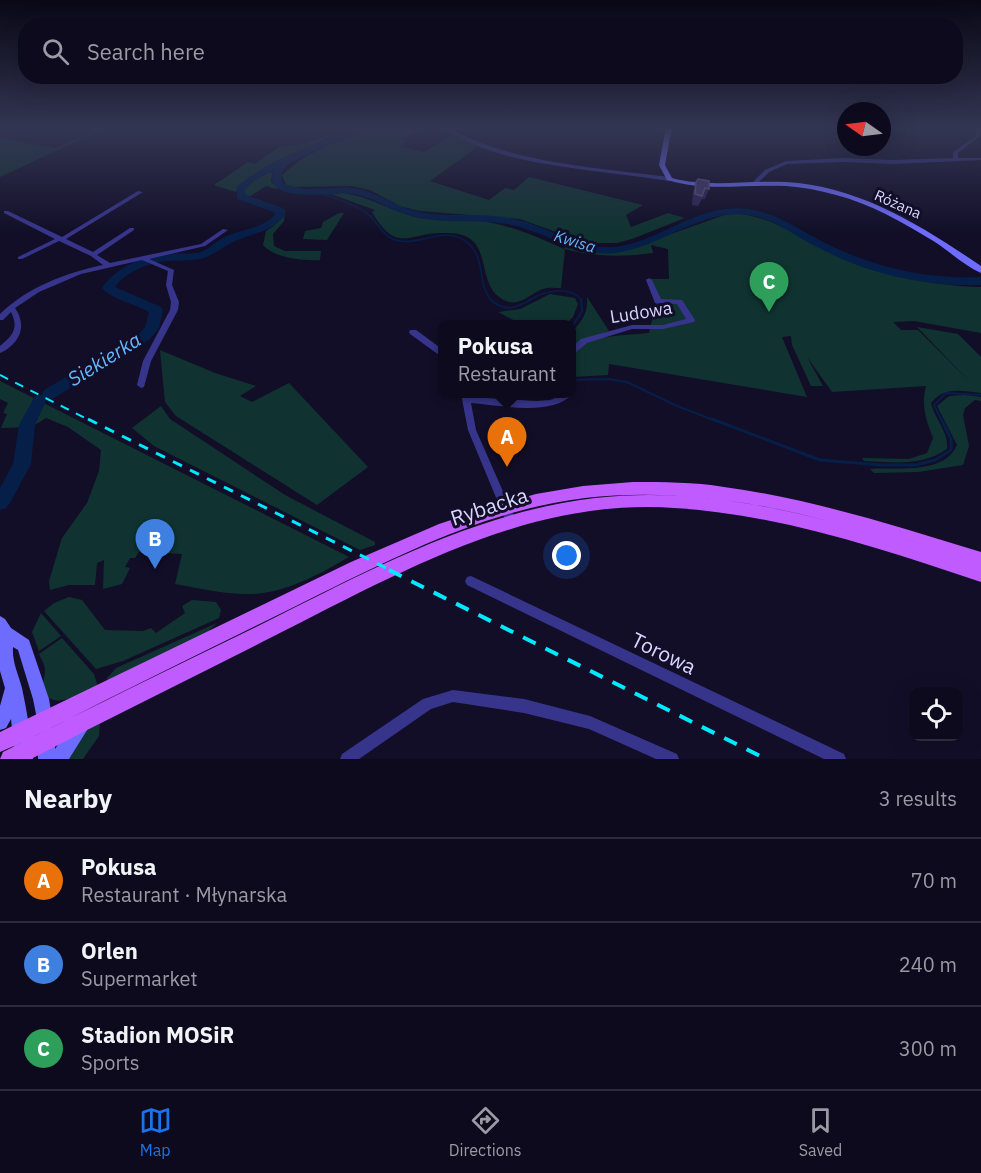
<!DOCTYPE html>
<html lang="en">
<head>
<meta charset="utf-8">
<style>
  :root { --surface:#0e0a1e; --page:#171327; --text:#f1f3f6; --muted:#9b9aa4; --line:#2e2b3c; --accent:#1a73e8 }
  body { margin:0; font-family:"IBM Plex Sans",sans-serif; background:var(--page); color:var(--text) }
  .controls { position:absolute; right:18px; bottom:18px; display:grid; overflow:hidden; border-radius:12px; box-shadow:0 6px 24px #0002 }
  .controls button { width:54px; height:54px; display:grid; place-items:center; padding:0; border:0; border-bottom:2px solid var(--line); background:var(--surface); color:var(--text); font:30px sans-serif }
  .compass { position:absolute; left:837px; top:102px; width:54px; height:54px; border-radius:50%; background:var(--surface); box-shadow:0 6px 24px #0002; rotate:284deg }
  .you { position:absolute; left:567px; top:556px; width:21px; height:21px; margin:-15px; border:4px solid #fff; border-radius:50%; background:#1a73e8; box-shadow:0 0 0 9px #1a73e833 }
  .badge { display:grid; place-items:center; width:39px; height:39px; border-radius:50%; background:var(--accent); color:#fff; font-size:20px; font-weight:700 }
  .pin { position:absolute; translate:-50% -50px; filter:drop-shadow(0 2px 3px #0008) }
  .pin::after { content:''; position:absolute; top:32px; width:21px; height:18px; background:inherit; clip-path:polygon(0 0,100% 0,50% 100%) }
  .popup { position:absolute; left:438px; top:320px; width:138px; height:78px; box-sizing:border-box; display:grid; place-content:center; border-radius:12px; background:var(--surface); filter:drop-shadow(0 2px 4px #0005); font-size:20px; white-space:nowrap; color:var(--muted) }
  .popup b { font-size:22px; color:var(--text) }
  .popup::after { content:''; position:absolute; left:50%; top:100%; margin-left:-12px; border:12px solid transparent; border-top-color:var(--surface) }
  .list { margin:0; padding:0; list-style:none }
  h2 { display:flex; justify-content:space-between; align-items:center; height:78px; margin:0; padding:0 24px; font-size:26px }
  h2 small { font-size:20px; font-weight:400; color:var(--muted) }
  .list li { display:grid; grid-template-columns:39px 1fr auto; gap:18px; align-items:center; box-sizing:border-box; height:84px; padding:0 24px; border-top:2px solid var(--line) }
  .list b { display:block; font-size:22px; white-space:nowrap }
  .list p { margin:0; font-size:20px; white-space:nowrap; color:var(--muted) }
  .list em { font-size:20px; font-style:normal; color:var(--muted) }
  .icon { flex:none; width:33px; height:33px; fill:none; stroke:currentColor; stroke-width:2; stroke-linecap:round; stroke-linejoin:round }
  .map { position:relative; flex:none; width:981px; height:759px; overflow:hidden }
  .search { position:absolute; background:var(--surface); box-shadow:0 6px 24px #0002; left:18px; right:18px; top:18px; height:66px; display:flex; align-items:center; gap:15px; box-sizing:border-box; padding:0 21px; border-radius:24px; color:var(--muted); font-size:22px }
  .sheet { height:330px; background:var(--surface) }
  nav { display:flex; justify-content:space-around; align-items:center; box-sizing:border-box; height:84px; border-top:2px solid var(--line); background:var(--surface); font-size:16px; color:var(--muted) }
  nav a { display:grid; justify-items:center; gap:3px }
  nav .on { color:var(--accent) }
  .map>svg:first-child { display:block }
  .green { fill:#103331 }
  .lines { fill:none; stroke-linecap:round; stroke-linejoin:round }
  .stream-far2 { stroke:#061f49; stroke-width:1.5 }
  .stream-far1 { stroke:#061f49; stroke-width:2 }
  .stream { stroke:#061f49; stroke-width:3 }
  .river { fill:#061f49; fill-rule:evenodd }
  .street { fill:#37358b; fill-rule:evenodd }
  .secondary { fill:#6e6cff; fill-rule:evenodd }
  .primary { fill:#c05cff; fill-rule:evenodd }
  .rail-far2 { stroke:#01e9ff; stroke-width:2; stroke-dasharray:9 8; stroke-linecap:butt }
  .rail-far1 { stroke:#01e9ff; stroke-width:3; stroke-dasharray:10 9; stroke-linecap:butt }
  .rail { stroke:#01e9ff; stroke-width:4; stroke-dasharray:14 11; stroke-linecap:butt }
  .wall { fill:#2f2558 }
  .building { fill:#41386a; stroke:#595181; stroke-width:1.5 }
  .labels { text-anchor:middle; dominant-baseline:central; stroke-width:6; stroke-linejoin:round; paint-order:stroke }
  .far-street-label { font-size:15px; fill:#d9d5ff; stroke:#120e28 }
  .far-water-label { font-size:16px; font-style:italic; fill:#63b9ff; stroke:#120e28 }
  .street-label { font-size:18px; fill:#d9d5ff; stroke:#120e28 }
  .water-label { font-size:20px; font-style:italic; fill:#63b9ff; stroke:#120e28 }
  .near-street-label { font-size:21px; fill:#d9d5ff; stroke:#120e28 }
</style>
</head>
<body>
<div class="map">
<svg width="981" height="759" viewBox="0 0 981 759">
  <rect width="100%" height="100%" fill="#120e28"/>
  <!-- green -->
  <path class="green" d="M102,127H107L0,177V138L56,148Z
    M379,127H426L404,138V147L424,152L453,134L480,145L430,181L489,200L505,188L514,190L529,177L643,205L626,215L631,227L668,213L685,218L632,239L617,243H597L575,239L520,219L419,211L400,206L370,190L352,186L294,187L286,185L282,175L300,160L328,145Z
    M345,128L248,179L240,185L236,192L214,185L248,162L255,164L279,147L308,143Z
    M268,171L272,173L271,182L278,187L277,189L266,186L249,197L267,203L244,197L243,188Z
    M342,193C370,196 393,213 421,218C441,222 462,218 481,221C511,225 537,237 564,249L567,245L604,252L623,251L730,213C768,214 799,237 833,253C878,274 931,286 981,287V333L914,321L893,322L901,330H918L972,384L917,327L958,334L981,357V393C962,391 944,386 931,403C935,420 949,432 947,449C921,467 893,462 864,461L862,458L909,459L927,453L933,438C926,420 921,405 926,386L832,392L807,357L823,386H811L792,345L791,336L782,337L807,397L609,364L608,375L572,377C572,367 570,356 578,349C592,335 630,335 649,333L656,303L646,279H669L668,249L651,245L653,253C623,257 595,257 565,249L561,288C555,288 548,287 543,289C532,293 521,305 509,302C477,292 491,252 469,238C463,234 454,233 447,233C408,231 398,256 372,212L375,210L331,194Z
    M285,209L284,221L273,234L274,246L285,251H321L320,260C304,261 274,258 263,245L266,231L275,225Z
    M339,213H344L327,240L303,239L305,231L321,228L323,222Z
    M550,294L575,298L578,304L573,317L566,324H518L519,323L498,312L520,309Z
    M587,297L609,331L572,345V332C583,320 588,313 587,297Z
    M160,350L215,373L256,386L240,396L252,402L289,383L368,467L317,505L176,416L165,402Z
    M0,381L349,557C323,572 293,589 263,593C235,597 203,589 175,584L182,554L139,552L135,558H130L125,567L130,568L122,584L103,589L104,560L97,563L95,585H69L50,590L49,581L62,538L87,503L99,471L101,450L68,427L46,418L31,427L1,428L7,414L3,413L8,403L0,399Z
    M965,395L981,397V401L975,400L965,408L963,415L969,446L963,465L918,472L874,473L870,469C897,467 944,475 957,445L937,406L949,396Z
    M161,406L170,419L285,495L375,542V545L360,550L154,446L132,428Z
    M69,597L82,600L105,630L143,631L151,628L156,633L185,613L182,606L192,600L216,602L221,610L219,618L123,661L96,669L44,611L54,603Z
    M41,613L61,636L39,651L32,632Z
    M217,623L204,635L108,682L107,678L116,668Z
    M62,638L94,674L98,687C84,693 47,714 43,687C42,682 45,677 45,672C46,666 41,659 39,654Z
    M100,722L99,736L83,759H63L82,733Z"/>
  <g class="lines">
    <!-- stream-far2 -->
    <path class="stream-far2" d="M314,191C331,197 351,202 365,212C379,221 381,238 400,241C424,245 449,223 470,245C485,260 478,285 491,300
      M529,300C545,291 568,285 582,300"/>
    <!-- stream-far1 -->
    <path class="stream-far1" d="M490,299C505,313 516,308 532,299
      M572,327L582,311L581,299
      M572,380L608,379L627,382L677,406L716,421
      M942,421L934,405L946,393L981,395"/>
    <!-- stream -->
    <path class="stream" d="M712,419L820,460L881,465H916L935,460L951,450V439L941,419"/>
    <!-- river -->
    <path class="river" d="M365,127H377L336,141L288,164C282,170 280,175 283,183C304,194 328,186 350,188C376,190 395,207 419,212C450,218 482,212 514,219C547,226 579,250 614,247C661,242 698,202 748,209C778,213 801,231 827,244C874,267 928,280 981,277V285C926,287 868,274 819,248C796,237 775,219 749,215C701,208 662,247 615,253C581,257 551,236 520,227C489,218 456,224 425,219C406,216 391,209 374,200C366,197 357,194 348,193C331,193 263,204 273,171L255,180L245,190L246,195L283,208L285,215C271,233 252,233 233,242C221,248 213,256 200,259C189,261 179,260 168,261C149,262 126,272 115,287L161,307L163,310L159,328L150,339L54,398L47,399L35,425L31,464L10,503L6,508L0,510V488L13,464L19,425L35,396L42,395L44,390L140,333L145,327L149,312C134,303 114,301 102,288C115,268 141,257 165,254C175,253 186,254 197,253C207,251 213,244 221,239C239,229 260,230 275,215L274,212L237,199V187C266,160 326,138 365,127Z"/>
    <!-- street -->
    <path class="street" d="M442,127H447C501,156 550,162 610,170C630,172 649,175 669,177L672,179L669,181C649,178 629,175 609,173C554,165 489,160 442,127Z
      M654,127H660L670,131L668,132Z
      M975,127H979L980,136L958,153V158H981V160L893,164L843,162L787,164L769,172L757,184L752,183L765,170L786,161L843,158L893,160L953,158V152L976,136Z
      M138,191L143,192L66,239L93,252L130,228H134V230L97,255L110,263L201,244L223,229L228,230L205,246L149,259L174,270L172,285L179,302L178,310L151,361L144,387L141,388L137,385L143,361L170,310L171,302L166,285L168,271L142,260L81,274L39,292L15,308C28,327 19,344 0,353V346C13,336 19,328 11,312L3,320H0V314C28,287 65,273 103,265L91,256L59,241L22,259H18V257L55,239L4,213V211H8L62,237Z
      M649,278L652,280L661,299L682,300L695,320L694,322L663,329H632L587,343L575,353L572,354V347L581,339L632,325H663L686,319L677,304L655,303L646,280Z
      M410,330H416L442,349V356L439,355L410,334L409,332Z
      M572,393V394C553,417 498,405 471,403L476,430L516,521L515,524L511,526L507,524L468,430L461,394H469L470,397L536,401L550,400L558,397L563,394Z
      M471,576L844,754L846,759H824L467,585L465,581L467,577Z
      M453,690L524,699L590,716L677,754L679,759H656L589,729L524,713L453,702L431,709L359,759H340L342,754L423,699Z"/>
    <!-- secondary -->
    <path class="secondary" d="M666,127H672L665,165L672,178C709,188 748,180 786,182C859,186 922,226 981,266V273C965,266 950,252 935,242C904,223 871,204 836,195C819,190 802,187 786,186C745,184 706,192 667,180L659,165Z
      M0,616L5,619L11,628L29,640L49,699L53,723L51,729L47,731L52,733L55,739V749L74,721L80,718L86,721L89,727L69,759H38L37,739L40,733L44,731L39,729L33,699L18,650L13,647C12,662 18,673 22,688C27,712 31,735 33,759H15L11,719L6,728L0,730V706L5,688L0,671Z"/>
    <!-- primary -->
    <path class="primary" d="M633,482C663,482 694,482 724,487C812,499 896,526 981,552V582C873,546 764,509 649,507C513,506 390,578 272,637C192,678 111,717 31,759H0L3,752C89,708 176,666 262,624C368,571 476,512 595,498C673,489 753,501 828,521C748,500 668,489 585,498C492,509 405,552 322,593C254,627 186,660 118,694C79,713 40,735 0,752V732L351,562L439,524L490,507L536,494L583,486Z"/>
    <!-- rail-far2 -->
    <path class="rail-far2" d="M0,375L91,421"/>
    <!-- rail-far1 -->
    <path class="rail-far1" d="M88,419L392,571"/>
    <!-- rail -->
    <path class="rail" d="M389,570L766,759"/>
  </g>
  <!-- wall -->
  <path class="wall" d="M696,182L709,189L705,199H702L698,206L692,205L693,192Z"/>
  <!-- building -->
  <path class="building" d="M698,179L709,181V189L705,188L702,196L695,194L696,182Z"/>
  <!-- sky -->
  <linearGradient id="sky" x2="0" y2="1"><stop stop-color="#0a0816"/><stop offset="0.55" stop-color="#333653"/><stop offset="1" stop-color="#333653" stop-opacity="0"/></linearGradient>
  <rect width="981" height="233" fill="url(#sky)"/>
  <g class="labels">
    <!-- far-street labels -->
    <g class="far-street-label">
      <text transform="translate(898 204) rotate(24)">Różana</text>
    </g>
    <!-- far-water labels -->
    <g class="far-water-label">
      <text transform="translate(575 241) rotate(17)">Kwisa</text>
    </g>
    <!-- street labels -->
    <g class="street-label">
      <text transform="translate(641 312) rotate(-9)">Ludowa</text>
    </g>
    <!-- water labels -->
    <g class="water-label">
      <text transform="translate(104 359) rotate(-32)">Siekierka</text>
    </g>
    <!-- near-street labels -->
    <g class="near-street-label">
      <text transform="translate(489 506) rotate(-18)">Rybacka</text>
      <text transform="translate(664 653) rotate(26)">Torowa</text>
    </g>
  </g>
</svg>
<div class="controls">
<button><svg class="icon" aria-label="locate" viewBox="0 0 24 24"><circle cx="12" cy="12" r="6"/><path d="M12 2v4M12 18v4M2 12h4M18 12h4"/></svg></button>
</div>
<svg class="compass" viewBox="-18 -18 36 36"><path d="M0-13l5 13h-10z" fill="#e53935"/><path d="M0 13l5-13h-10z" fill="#9b9aa4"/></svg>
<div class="you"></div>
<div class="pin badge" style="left:507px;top:467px;background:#e8710a">A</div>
<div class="popup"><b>Pokusa</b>Restaurant</div>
<div class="pin badge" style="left:155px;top:569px;background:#3f7fe0">B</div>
<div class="pin badge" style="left:769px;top:312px;background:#2e9e5b">C</div>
<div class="search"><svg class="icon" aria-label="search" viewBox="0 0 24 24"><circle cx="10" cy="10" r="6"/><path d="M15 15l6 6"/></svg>Search here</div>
</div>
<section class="sheet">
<h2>Nearby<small>3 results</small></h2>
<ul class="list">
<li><span class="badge" style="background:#e8710a">A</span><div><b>Pokusa</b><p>Restaurant · Młynarska</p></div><em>70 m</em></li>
<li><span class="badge" style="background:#3f7fe0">B</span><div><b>Orlen</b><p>Supermarket</p></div><em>240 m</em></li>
<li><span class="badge" style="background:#2e9e5b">C</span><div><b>Stadion MOSiR</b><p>Sports</p></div><em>300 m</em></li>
</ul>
</section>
<nav>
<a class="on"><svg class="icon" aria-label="map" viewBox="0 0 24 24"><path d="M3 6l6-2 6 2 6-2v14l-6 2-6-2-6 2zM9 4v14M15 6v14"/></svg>Map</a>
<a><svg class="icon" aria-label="directions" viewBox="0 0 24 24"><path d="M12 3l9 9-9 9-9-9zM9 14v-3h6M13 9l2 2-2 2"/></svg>Directions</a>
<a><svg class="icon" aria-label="saved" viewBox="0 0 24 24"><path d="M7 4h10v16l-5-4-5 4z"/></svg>Saved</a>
</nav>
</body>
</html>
